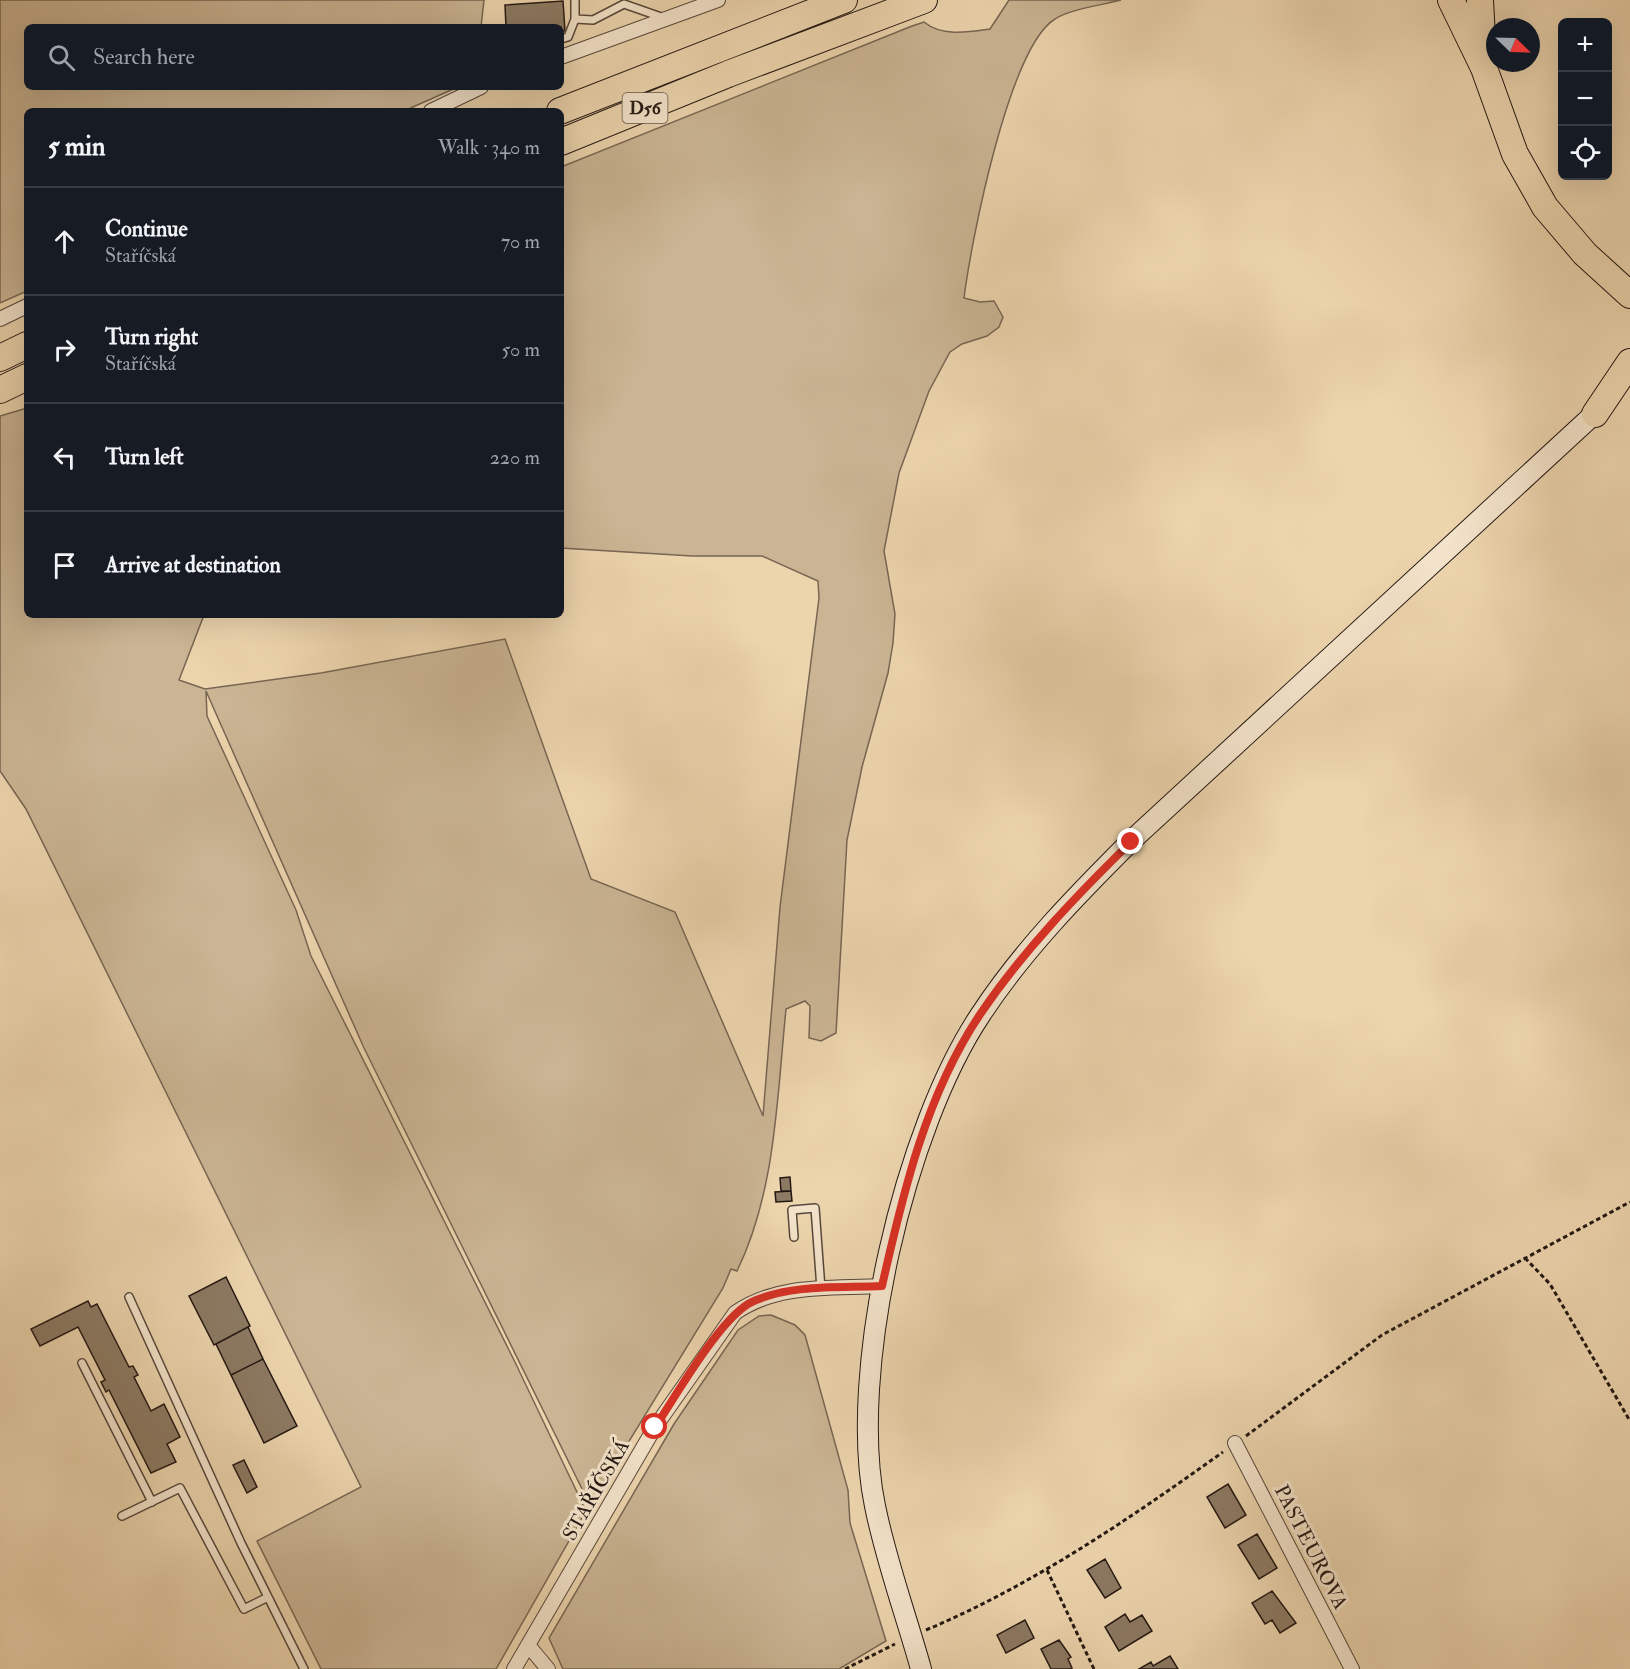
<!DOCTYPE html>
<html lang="en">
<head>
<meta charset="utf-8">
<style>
  :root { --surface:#171b24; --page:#20242c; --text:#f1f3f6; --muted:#9ea1a6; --line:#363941 }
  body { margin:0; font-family:"IM FELL Double Pica",serif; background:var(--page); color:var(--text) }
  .controls { position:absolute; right:18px; top:18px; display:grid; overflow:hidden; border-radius:9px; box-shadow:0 6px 24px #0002 }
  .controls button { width:54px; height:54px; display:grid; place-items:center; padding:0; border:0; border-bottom:2px solid var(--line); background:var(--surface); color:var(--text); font:30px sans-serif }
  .compass { position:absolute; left:1486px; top:18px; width:54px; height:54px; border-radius:50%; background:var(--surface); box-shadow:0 6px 24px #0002; rotate:113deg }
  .stop { position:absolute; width:18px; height:18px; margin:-14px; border:4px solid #d93025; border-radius:50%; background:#fff }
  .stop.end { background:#d93025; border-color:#fff; box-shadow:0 2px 6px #0008 }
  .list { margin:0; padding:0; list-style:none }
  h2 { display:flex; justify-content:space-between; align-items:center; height:78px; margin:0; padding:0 24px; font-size:26px }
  h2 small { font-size:20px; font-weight:400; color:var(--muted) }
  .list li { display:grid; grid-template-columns:39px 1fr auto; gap:18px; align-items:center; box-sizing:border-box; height:108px; padding:0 24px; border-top:2px solid var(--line) }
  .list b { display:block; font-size:22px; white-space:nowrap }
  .list p { margin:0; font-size:20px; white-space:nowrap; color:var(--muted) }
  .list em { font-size:20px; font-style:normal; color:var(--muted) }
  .icon { flex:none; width:33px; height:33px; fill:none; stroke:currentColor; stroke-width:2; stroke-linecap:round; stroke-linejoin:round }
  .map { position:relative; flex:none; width:1630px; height:1669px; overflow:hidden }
  .search { position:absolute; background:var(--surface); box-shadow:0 6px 24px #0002; left:24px; top:24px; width:540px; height:66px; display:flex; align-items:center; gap:15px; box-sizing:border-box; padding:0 21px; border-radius:9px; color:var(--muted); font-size:22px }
  .panel { position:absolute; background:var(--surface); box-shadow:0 6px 24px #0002; left:24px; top:108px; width:540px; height:510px; border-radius:9px }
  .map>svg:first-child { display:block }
  .green { fill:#cab493; stroke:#776653; stroke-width:1.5 }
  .building { fill:#8c7a63; stroke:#241813; stroke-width:1.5 }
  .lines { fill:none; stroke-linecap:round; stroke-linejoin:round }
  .lane-casing { stroke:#56473a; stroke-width:10 }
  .street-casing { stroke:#56473a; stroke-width:16 }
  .secondary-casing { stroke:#241813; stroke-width:22 }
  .highway-casing { stroke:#241813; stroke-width:28 }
  .path { stroke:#241813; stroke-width:3; stroke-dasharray:4.5 3; stroke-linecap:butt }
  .lane { stroke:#f3e3ca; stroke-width:7 }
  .street { stroke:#f3e3ca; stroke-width:14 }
  .secondary { stroke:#f3e3ca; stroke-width:20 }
  .highway { stroke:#ecd4ad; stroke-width:26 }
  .route { stroke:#d93025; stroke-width:8 }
  .labels { text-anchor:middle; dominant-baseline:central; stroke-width:6; stroke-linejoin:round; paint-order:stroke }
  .shield { fill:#f3e3ca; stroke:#62554a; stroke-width:1.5 }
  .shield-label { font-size:18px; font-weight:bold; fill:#241813 }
  .street-label { font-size:20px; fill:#241813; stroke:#f3e3ca }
</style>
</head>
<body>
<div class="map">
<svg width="1630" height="1669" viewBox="0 0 1630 1669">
  <rect width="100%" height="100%" fill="#ecd4ad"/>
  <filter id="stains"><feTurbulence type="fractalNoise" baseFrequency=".00333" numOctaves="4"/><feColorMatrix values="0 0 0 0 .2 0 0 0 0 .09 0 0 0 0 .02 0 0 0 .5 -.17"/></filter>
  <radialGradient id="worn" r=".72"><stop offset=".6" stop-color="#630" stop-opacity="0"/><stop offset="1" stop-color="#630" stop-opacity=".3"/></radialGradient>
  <!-- green -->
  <path class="green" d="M0,0H484L481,27H27V87H458L404,111H27V291L0,303Z
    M1009,0H1121C1103,5 1070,9 1055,19C1009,47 971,242 964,298L980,302L994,301L1003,317L999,327L987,336L962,344L950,352L929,391L899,473L884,551L895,614L893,643L888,673L862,767L847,840L836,1033L821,1041L809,1038L810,1006L805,1001L786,1009C777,1097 776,1191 737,1271L731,1269L723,1288L590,1505L364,1048L206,691L207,716L296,910L311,956L514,1360L586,1511L496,1669H321L257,1541L361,1487L26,809L0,771V416L27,408V615H204L179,680L205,689L321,673L505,639L591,879L675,912L763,1116L780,907L819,598L818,581L762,556H692L561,548V167L912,26L924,22C942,37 969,32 990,29Z
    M771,1315L795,1325L805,1335L848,1490L850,1523L886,1641L839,1669H563L549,1638L674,1424L738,1330L759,1316Z"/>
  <!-- building -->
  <path class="building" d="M563,1L565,31H561V27H506L505,5Z
    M790,1177L791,1191H781L780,1178Z
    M791,1191L792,1201L776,1202L775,1192Z
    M226,1277L250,1326L214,1345L189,1296Z
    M88,1301L91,1307L97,1304L129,1367L133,1366L138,1375L134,1377L151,1411L164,1404L180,1437L167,1444L176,1462L151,1473L109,1390L106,1392L101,1382L105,1380L78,1327L40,1346L31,1329Z
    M248,1327L263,1359L231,1375L216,1344Z
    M263,1359L297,1426L264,1443L231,1375Z
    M244,1460L257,1487L247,1493L233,1465Z
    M1228,1484L1246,1515L1225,1528L1207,1497Z
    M1257,1534L1277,1568L1259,1579L1238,1545Z
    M1105,1559L1121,1588L1105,1598L1087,1570Z
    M1272,1591L1296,1623L1280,1633L1272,1620L1265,1624L1252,1603Z
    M1125,1614L1130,1622L1142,1615L1152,1631L1119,1651L1105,1627Z
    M1025,1620L1034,1638L1006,1653L997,1635Z
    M1059,1640L1071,1657L1068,1659L1072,1668L1069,1669H1051L1041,1649Z
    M1170,1656L1178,1669H1139L1151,1662L1153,1666Z"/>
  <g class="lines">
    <defs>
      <path id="lane" d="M575,0V19L593,20L624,4L664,18
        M561,39L568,37L575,19
        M794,1237L792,1210L815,1208L821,1289
        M129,1297L241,1543L304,1669
        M82,1363L152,1502
        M122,1516L180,1488L244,1609L268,1597"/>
      <path id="street" d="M561,57L718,0
        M431,111L481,87
        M0,319L27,306
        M1235,1443L1352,1669
        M528,1645L548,1669
        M514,1669L655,1427L735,1313C777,1283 832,1289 882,1286"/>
      <path id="secondary" d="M921,1669C906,1615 886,1561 875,1506C847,1372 905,1127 981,1014C1023,950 1077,895 1131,841L1604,405"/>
      <path id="highway" d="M1451,0L1484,68L1515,154L1545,207L1585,254L1630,295
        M1480,0L1483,56
        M560,111L844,0
        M561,142L728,74L924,0
        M0,358L27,345
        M0,390L27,377
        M1595,414L1630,362"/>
    </defs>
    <!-- lane casing -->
    <use href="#lane" class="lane-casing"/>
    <!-- street casing -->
    <use href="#street" class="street-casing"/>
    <!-- secondary casing -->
    <use href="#secondary" class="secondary-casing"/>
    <!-- highway casing -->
    <use href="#highway" class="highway-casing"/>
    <!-- path -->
    <path class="path" d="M1525,1258L1550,1284L1630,1421
      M1246,1436L1382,1335L1630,1202
      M1047,1570L1094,1669
      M926,1630C1033,1585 1129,1519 1223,1452
      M845,1669L895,1644"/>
    <!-- lane -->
    <use href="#lane" class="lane"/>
    <!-- street -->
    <use href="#street" class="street"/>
    <!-- secondary -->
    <use href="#secondary" class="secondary"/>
    <!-- highway -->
    <use href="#highway" class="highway"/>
  </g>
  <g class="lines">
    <!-- route -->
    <path class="route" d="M655,1427C676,1396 722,1314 754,1301C793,1284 840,1288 882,1286C903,1193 926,1094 981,1013C1024,950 1077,895 1131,842"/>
  </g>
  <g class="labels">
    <!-- shield labels -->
    <rect class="shield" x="622.5" y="93" width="45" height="30" rx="4.5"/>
    <g class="shield-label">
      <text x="645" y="108">D56</text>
    </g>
    <!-- street labels -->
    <g class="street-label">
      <text transform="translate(596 1490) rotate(-60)">STAŘÍČSKÁ</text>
      <text transform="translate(1311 1547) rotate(63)">PASTEUROVA</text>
    </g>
  </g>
  <rect width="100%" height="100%" filter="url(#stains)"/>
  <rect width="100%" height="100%" fill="url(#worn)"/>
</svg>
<div class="controls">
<button>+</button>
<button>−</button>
<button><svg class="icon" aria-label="locate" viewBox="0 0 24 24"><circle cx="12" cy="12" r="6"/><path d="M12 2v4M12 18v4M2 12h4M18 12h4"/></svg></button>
</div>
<svg class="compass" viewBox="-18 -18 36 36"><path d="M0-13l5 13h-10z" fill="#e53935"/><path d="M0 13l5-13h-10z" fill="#9ea1a6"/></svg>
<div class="stop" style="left:655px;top:1427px"></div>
<div class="stop end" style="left:1131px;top:842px"></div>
<div class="search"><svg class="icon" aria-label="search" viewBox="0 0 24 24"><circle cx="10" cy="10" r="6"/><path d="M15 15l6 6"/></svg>Search here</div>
<section class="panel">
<h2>5 min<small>Walk · 340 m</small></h2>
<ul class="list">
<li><svg class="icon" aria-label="ahead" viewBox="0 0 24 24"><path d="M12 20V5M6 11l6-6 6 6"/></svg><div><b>Continue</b><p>Staříčská</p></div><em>70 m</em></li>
<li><svg class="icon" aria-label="right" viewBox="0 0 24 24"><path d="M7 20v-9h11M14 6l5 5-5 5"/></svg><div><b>Turn right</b><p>Staříčská</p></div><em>50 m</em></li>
<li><svg class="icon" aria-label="left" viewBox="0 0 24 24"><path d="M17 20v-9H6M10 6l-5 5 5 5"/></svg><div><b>Turn left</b></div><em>220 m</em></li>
<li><svg class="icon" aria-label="arrive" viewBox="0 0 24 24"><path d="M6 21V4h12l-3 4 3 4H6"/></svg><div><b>Arrive at destination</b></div></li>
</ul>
</section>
</div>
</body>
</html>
